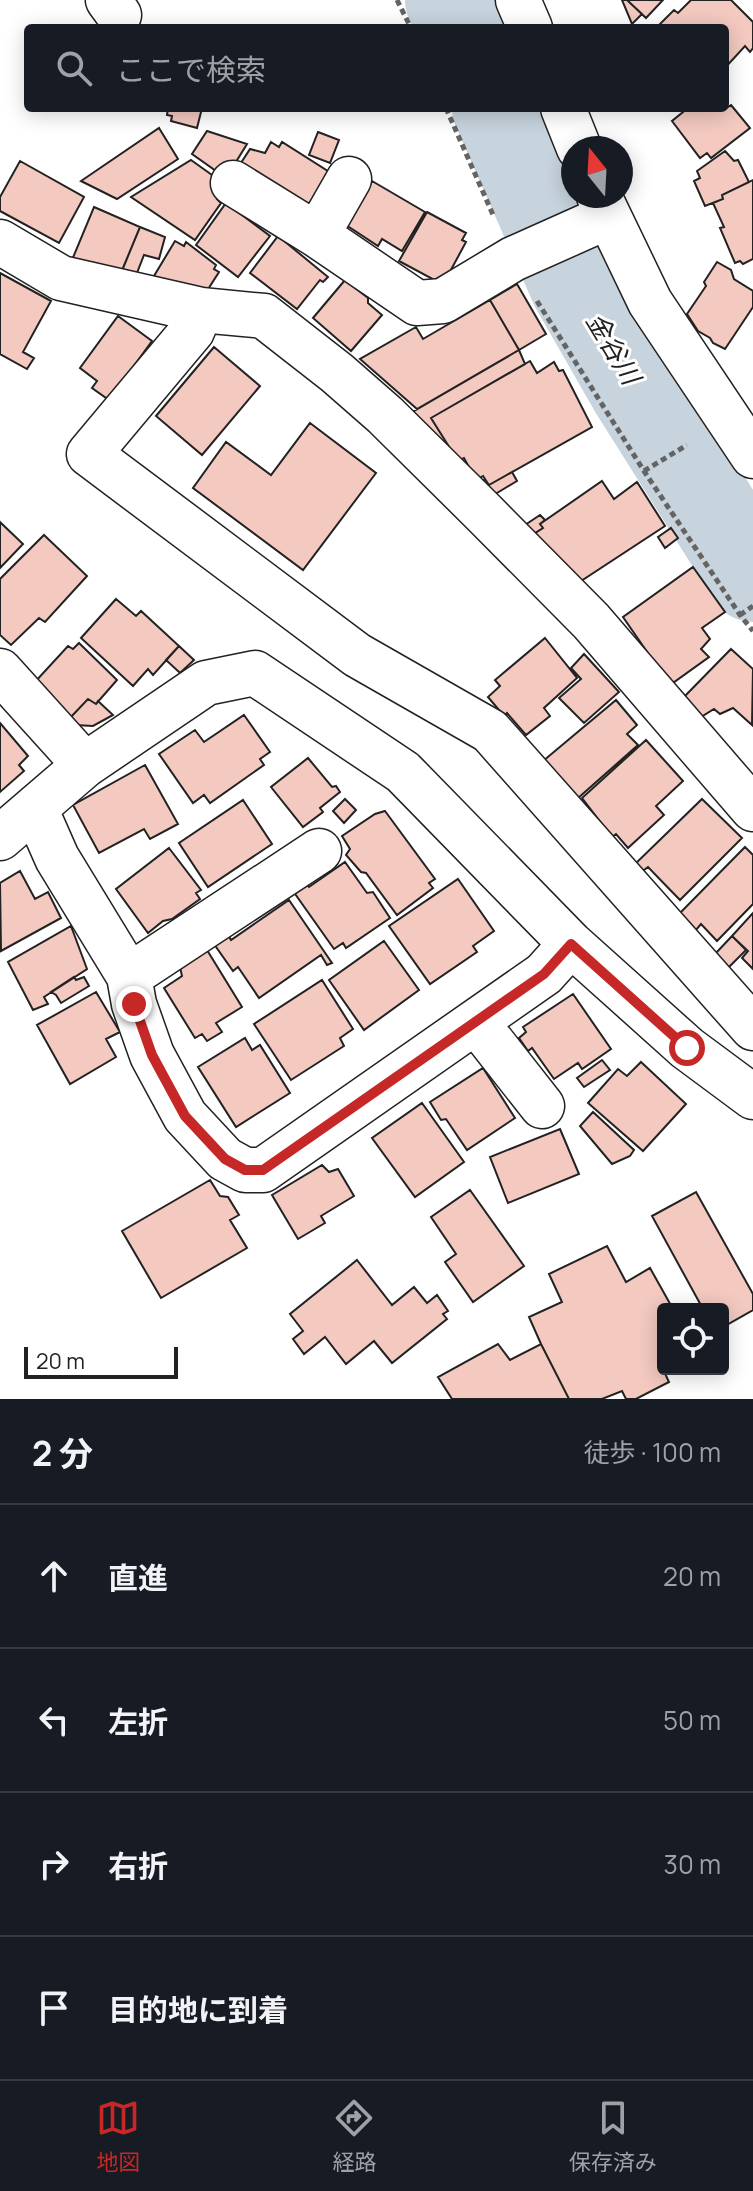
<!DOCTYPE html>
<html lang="ja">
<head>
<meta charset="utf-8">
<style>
  :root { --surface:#171b24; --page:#242831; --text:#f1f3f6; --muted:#9ea1a6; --line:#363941; --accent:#c62828 }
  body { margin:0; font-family:Manrope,"Noto Sans JP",sans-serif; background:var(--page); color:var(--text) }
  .controls { position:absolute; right:24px; bottom:24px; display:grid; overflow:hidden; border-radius:8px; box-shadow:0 4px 20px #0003 }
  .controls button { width:72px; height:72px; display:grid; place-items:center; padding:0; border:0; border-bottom:2px solid var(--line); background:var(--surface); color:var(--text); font:40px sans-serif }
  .compass { position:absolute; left:561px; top:136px; width:72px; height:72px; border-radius:50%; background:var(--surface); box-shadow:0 4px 20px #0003; rotate:342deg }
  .scale { position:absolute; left:24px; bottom:20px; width:154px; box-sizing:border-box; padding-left:8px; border:4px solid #222; border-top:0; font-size:22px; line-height:28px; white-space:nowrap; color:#222; -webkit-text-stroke:6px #fff; paint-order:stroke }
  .stop { position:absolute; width:24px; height:24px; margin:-18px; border:6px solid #c62828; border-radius:50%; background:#fff }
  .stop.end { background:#c62828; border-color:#fff; box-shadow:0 2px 8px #0008 }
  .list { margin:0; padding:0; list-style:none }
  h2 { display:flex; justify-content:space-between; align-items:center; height:104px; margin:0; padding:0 32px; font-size:34px }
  h2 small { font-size:26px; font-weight:400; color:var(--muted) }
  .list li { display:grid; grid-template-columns:52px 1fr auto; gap:24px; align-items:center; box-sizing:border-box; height:144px; padding:0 32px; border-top:2px solid var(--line) }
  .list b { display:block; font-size:30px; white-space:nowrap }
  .list em { font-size:26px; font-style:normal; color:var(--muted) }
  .icon { flex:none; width:44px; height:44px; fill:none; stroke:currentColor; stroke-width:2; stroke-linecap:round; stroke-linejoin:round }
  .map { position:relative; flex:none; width:753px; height:1399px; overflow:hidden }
  .search { position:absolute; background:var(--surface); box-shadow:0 4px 20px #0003; left:24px; right:24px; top:24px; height:88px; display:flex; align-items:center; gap:20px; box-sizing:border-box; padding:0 28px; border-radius:8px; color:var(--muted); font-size:30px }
  .sheet { height:680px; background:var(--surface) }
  nav { display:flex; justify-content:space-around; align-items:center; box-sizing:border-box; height:112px; border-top:2px solid var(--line); background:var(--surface); font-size:22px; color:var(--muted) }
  nav a { display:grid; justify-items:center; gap:4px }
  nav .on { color:var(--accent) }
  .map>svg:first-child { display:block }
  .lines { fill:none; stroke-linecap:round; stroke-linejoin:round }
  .river { stroke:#c7d3dd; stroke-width:92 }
  .building { fill:#f3c9c0; stroke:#222; stroke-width:2 }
  .street-casing { stroke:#222; stroke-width:47 }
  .path { stroke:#646464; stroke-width:5; stroke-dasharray:6 4; stroke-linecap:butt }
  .street { stroke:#fff; stroke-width:44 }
  .route { stroke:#c62828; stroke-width:10 }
  .labels { text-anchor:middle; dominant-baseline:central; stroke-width:6; stroke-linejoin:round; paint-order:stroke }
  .water-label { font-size:26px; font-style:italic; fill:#222; stroke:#fff }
</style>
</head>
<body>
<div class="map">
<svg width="753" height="1399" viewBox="0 0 753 1399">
  <rect width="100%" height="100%" fill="#fff"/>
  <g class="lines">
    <!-- river -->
    <path class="river" d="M451,0L463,28
      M498,108L576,286L635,389L753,576"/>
  </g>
  <!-- building -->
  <path class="building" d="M622,0H627L642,14L632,24Z
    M627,0H663L646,18Z
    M691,0H731L753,22V48L750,52L745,46L725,68V28H656L674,10L678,13Z
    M731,105L750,128L711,158L707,153L700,158L672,121L688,108L725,109Z
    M168,108H202L197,128L171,121L172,116L167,115Z
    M159,128L178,159L117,199L81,181Z
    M207,131L247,144L226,178L192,154Z
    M318,132L339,140L330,163L309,155Z
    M271,142L279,147L282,142L331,173L308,208L239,166L250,149L265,153Z
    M725,151L734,161L738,160L749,182L722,195L723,199L705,206L694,181L700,178L697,171Z
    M191,160L226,185L217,199L221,203L195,240L131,197Z
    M20,161L84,197L59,243L0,211V197Z
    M753,180V259L743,264L740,261L735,263L720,228L724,227L713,203L723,199L722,195Z
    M372,181L425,212L402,251L382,239L378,246L346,225Z
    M226,203L270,236L238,277L196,245Z
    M94,207L140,227L118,280L72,260Z
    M427,212L466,233L462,240L466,242L446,279L438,282L399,261Z
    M140,227L165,237L159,259L144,255L133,283L119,278Z
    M278,236L328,277L323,282L320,280L297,309L250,273Z
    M175,241L184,246L186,242L216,265L214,269L219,272L203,297L151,281Z
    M717,262L731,270L734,279L753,291V307L725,349L713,343L710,338L698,331L687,314L706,286L704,282Z
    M0,273L51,301L23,352L34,358L27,369L0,354Z
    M345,280L368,298V303L382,315L351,351L313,318Z
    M517,284L546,334L519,350L490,300Z
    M490,300L519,350L417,409L360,359L416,327L423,339Z
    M118,316L152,341L109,400L92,388L97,381L80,368Z
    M214,347L260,386L202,455L156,416Z
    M519,350L525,364L431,418L458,461L409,414Z
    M530,361L537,373L554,362L559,371L563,370L592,427L489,485L483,476L476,480L464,458L458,461L431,418Z
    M310,423L376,473L303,570L193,488L226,442L271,475Z
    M512,472L517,481L492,496L483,481L485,479L489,485Z
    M602,481L614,499L637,482L665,526L578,583L529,537L543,528L540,524Z
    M540,515L545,520L540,524L543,528L529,537L519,529Z
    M0,522L23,544L0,568Z
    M671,528L678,538L665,548L658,537Z
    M44,535L87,576L45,622L39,618L11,645L0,635V579Z
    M693,567L725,612L702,628L710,639L701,649L709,657L670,685L623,617Z
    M116,599L136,616L141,611L179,646L153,675L148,669L133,686L81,638Z
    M545,638L577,678L544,708L550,716L526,735L507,713L504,716L488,697L500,686L495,680Z
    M79,643L117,680L96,704L88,699L69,719L34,683L68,646L73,649Z
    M179,646L194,660L180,673L166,660Z
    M731,649L753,669L752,725L733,708L720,714L714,709L701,717L682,699Z
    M584,654L619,692L584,723L559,698L581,679L571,668Z
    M88,699L96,704L98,701L113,715L93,726L75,725L69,719Z
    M616,700L637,725L627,734L638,745L577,799L543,761Z
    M244,715L270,752L260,759L264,765L210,803L204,795L193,803L159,754L195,730L204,742Z
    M0,723L28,756L19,765L24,771L0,792Z
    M646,740L683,781L656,806L664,815L628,848L616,834L612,837L582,798Z
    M308,758L332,787L336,786L340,792L320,808L323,812L303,827L271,787Z
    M145,765L178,824L150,839L144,829L99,853L73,805Z
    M345,799L356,810L344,823L333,811Z
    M702,799L742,838L680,900L648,867L640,873L634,865Z
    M243,800L272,844L208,887L179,843Z
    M385,811L435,879L429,883L433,888L397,915L366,873L361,872L346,855L350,849L342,836L375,814Z
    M745,847L753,855V904L717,941L701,924L696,930L680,913Z
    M169,848L201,890L196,893L200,899L172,919L163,921L148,933L116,889Z
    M345,862L367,893L373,892L390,918L346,948L343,943L334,949L293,891L305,882L309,887Z
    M20,871L35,899L48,892L61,918L1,951L0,883Z
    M458,879L494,931L473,946L477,952L430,984L389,926Z
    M289,900L332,963L327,965L321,955L259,998L238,967L233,971L214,944L228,935L231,940Z
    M753,913V969L742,958L748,951L732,936Z
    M71,926L87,969L44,997L48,1004L33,1010L8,962Z
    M732,936L746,950L728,968L715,954Z
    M384,941L419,990L364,1030L329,980Z
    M207,950L242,1007L216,1023L222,1032L207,1041L202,1034L195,1038L164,988L182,976L180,967Z
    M74,977L76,980L84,977L89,986L61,1003L56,995L51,992Z
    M322,980L353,1029L340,1038L344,1046L291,1080L254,1024Z
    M96,992L120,1032L106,1039L116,1057L70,1084L37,1025Z
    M573,994L611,1049L582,1069L578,1063L554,1079L532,1048L528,1051L519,1038L526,1032L523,1027Z
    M245,1038L252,1050L260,1045L290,1093L236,1127L198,1067Z
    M602,1060L610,1070L584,1087L577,1078Z
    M641,1062L686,1104L643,1151L588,1103L618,1069L627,1076Z
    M483,1068L515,1118L467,1150L446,1119L441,1120L430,1102Z
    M422,1103L464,1162L415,1197L372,1138Z
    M593,1112L634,1150L630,1156L612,1164L580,1126Z
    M560,1129L579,1174L508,1203L490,1157Z
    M322,1165L329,1172L338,1169L354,1196L321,1216L325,1223L298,1239L272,1195Z
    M210,1180L220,1196L228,1197L239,1215L230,1220L247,1248L161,1298L122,1231Z
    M470,1190L524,1266L473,1302L445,1262L456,1254L431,1217Z
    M696,1192L753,1294V1310L723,1327V1309H703L652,1216Z
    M607,1246L626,1282L650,1268L673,1309H663L662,1367L669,1382L636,1399H626L622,1391L602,1399H569L541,1344L529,1317L562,1302L549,1274Z
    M357,1260L392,1305L414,1287L427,1303L437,1295L448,1311L443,1314L447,1319L392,1363L374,1341L346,1364L325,1337L304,1354L293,1339L303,1331L290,1314Z
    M498,1344L510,1360L541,1344L569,1399H452L438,1377Z"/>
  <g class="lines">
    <defs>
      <path id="street" d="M108,0L119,15
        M518,0L530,28
        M563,108L579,148
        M233,183L317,235L417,303L443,301L513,259L607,217
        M599,196L650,302L753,456
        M317,235L349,179
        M0,242L61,278L201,310L264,316L337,373L385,415L485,514L591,621L753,809
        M201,310L192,331L89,454L357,655L490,731L753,1028
        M0,671L85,765
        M35,808L57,858L129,976L134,1004L152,1055L185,1116L225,1159L245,1170H263L544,974L571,944
        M0,838L85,765L206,683L255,673L403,772L571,944L687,1048L753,1097
        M129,976L319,851
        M476,1022L542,1106"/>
    </defs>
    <!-- street casing -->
    <use href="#street" class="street-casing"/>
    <!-- path -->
    <path class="path" d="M397,0L411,28
      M446,108L494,217
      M537,301L644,471L740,615L753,631
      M644,471L687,445
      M740,615L753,606"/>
    <!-- street -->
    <use href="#street" class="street"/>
  </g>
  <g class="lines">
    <!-- route -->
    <path class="route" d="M134,1004L152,1055L185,1116L225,1159L245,1170H263L544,974L571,944L687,1048"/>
  </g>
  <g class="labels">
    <!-- water labels -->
    <g class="water-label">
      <text transform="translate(614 348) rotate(59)">金谷川</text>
    </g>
  </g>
</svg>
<div class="controls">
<button><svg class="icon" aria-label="locate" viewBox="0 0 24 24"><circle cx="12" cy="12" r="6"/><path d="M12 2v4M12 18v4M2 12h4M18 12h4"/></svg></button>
</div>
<svg class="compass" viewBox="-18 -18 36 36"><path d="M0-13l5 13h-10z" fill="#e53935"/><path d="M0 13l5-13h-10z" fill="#9ea1a6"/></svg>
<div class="scale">20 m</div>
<div class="stop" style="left:687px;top:1048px"></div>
<div class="stop end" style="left:134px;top:1004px"></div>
<div class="search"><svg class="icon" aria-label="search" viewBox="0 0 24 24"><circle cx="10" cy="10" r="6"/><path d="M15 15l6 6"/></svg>ここで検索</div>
</div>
<section class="sheet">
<h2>2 分<small>徒歩 · 100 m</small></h2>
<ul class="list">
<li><svg class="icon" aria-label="ahead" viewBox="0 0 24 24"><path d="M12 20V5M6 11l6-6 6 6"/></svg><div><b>直進</b></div><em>20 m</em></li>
<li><svg class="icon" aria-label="left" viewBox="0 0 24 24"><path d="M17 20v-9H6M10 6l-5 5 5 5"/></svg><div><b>左折</b></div><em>50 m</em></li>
<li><svg class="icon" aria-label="right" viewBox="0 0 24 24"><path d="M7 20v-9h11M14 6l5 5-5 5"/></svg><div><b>右折</b></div><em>30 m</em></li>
<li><svg class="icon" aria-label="arrive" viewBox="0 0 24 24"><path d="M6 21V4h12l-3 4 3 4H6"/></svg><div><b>目的地に到着</b></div></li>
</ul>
</section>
<nav>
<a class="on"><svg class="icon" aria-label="map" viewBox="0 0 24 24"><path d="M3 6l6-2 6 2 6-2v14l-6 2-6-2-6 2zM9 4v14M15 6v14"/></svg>地図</a>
<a><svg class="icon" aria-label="directions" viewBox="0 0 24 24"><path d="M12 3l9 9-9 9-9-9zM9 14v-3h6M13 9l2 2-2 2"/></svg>経路</a>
<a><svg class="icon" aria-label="saved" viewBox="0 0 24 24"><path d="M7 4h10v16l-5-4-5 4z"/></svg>保存済み</a>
</nav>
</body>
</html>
